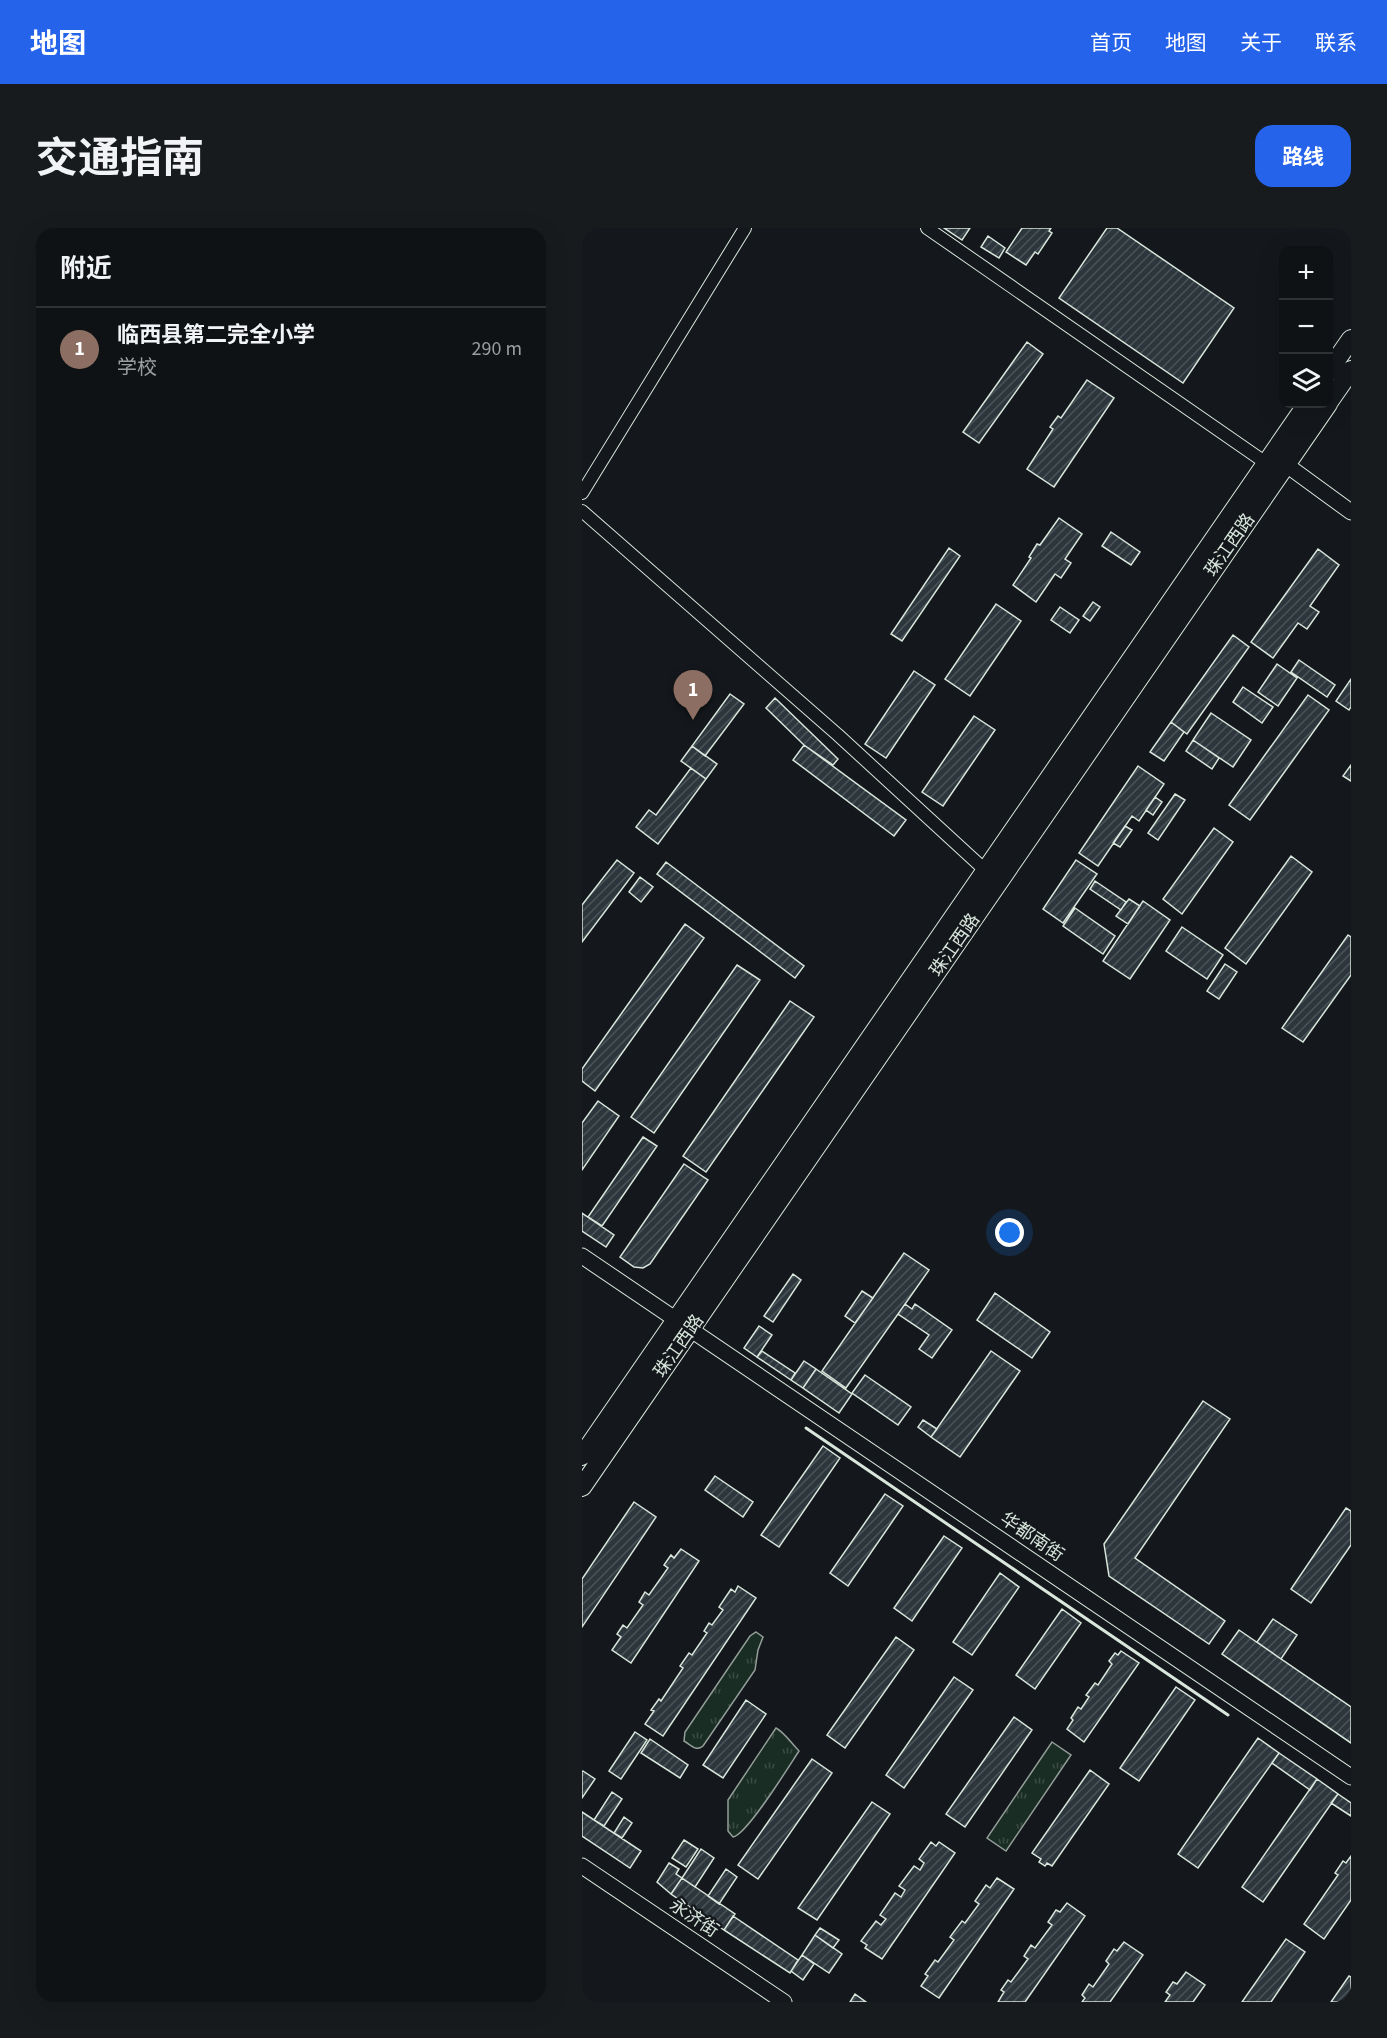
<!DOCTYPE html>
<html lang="zh">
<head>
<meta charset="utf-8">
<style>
  :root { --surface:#0f1215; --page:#181b1e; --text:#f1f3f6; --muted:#9b9ea0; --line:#2f3234; --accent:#2563eb }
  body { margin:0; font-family:"Source Sans 3","Noto Sans SC",sans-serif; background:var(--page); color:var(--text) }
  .controls { position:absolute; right:18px; top:18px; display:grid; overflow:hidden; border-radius:12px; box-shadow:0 6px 24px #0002 }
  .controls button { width:54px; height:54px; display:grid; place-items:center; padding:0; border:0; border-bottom:2px solid var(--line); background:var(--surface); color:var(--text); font:30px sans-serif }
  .you { position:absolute; left:428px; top:1005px; width:21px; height:21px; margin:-15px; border:4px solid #fff; border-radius:50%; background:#1a73e8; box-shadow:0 0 0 9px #1a73e833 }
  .badge { display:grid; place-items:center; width:39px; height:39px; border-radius:50%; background:var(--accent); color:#fff; font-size:20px; font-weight:700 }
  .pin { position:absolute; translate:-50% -50px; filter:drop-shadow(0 2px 3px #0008) }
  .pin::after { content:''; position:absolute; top:32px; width:21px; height:18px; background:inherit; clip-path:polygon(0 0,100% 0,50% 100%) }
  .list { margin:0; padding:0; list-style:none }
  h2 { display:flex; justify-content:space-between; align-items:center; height:78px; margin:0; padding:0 24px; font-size:26px }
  h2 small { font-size:20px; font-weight:400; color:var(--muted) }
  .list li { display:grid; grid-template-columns:39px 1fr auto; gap:18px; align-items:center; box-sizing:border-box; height:84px; padding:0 24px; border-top:2px solid var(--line) }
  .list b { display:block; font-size:22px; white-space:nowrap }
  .list p { margin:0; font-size:20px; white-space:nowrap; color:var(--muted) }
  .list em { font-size:20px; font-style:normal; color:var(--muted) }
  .icon { flex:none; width:33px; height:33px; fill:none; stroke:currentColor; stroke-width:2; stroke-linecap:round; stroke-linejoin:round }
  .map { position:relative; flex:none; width:769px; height:1774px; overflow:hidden; border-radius:18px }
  header { display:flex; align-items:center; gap:36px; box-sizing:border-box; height:84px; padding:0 30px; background:var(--accent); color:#fff }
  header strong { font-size:28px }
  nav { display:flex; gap:33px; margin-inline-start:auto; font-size:21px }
  .intro { display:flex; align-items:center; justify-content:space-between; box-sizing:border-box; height:144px; padding:0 36px }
  h1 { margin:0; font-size:42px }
  .button { padding:15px 27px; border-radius:18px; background:var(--accent); color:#fff; font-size:21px; font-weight:700 }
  main { display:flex; gap:36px; padding:0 36px }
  aside { flex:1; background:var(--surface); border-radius:18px; box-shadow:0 6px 24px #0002 }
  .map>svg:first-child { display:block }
  .grass { fill:url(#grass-tufts); stroke:#939e99; stroke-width:1.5 }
  .building { fill:url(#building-hatch); stroke:#d8e6dc; stroke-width:1.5 }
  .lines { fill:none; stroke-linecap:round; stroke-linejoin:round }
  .minor-casing { stroke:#d8e6dc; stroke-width:14 }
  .tertiary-casing { stroke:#d8e6dc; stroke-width:17 }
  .secondary-casing { stroke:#d8e6dc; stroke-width:20 }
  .minor { stroke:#14181c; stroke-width:12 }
  .tertiary { stroke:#14181c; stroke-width:15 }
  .secondary { stroke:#14181c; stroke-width:18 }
  .wall { stroke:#d8e6dc; stroke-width:3 }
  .labels { text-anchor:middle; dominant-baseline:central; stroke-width:4.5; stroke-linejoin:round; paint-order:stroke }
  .street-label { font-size:18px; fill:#d8e6dc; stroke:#14181c }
</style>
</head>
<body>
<header>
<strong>地图</strong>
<nav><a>首页</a><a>地图</a><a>关于</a><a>联系</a></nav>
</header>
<div class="intro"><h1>交通指南</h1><a class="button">路线</a></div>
<main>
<aside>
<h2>附近<small></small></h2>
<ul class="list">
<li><span class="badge" style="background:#8d6e63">1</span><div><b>临西县第二完全小学</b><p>学校</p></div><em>290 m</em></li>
</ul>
</aside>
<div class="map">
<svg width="769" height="1774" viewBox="0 0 769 1774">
  <defs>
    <pattern id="grass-tufts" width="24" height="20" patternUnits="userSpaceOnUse" patternTransform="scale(1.5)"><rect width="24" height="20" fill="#1a2d24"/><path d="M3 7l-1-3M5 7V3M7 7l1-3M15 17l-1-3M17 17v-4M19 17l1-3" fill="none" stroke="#3b4b43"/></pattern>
    <pattern id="building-hatch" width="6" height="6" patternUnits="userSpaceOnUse" patternTransform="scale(1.5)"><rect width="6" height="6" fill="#2c363c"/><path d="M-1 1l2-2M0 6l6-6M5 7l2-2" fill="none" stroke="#4a5358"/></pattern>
  </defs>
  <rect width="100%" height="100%" fill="#14181c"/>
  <!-- grass -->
  <path class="grass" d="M174,1404L181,1409L176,1422L173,1442L121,1518C114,1524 109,1517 102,1513L103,1504L168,1408Z
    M194,1500C202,1504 210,1516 217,1523C207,1538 165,1607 151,1609L146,1603V1572Z
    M470,1514L489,1527L424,1623L405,1610Z"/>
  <!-- building -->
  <path class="building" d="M362,0H388L380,12Z
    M440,0H469L467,3L470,5L456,26L453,24L444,37L424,24Z
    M525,0H535L652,80L601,155L477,70Z
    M406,8L423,20L417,30L399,19Z
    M445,114L461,126L397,215L381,204Z
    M505,152L532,170L472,259L445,241L471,201L468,199L476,188L479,190Z
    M477,290L500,306L483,331L489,335L479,350L473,346L454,374L431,357L449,330L447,329L455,316L458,317Z
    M529,304L558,324L549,337L520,318Z
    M367,320L378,328L320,413L309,406Z
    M736,321L757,337L728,378L737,384L725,401L716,395L691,430L669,414Z
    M511,374L518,379L508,393L501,388Z
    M414,376L439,393L388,468L363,451Z
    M478,379L497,392L488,405L469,392Z
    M651,407L667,419L605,506L589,494Z
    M717,432L753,457L745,469L709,444Z
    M695,436L715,450L696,478L676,464Z
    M332,443L353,457L304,530L283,516Z
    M769,451V479L767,482L754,473Z
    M661,459L691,479L680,495L651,474Z
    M148,466L162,476L123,528L110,518Z
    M726,467L747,482L668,592L647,577Z
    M193,470L256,531L251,537L222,517L184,480Z
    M629,485L669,512L651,539L611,512Z
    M392,488L413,502L361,578L340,564Z
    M589,494L602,504L582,533L568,524Z
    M611,512L637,530L630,541L604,523Z
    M222,517L324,592L312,608L211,532Z
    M110,518L135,536L124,551L99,533Z
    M769,537V553L761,548Z
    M556,538L582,556L557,593L550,588L516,638L497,625Z
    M109,540L124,551L76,616L54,599L67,582L74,587Z
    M593,566L603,572L576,612L566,605Z
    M573,569L580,574L571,587L564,582Z
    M543,598L550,602L538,619L531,615Z
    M632,600L651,614L600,686L581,671Z
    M709,628L730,644L664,736L643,720Z
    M35,632L52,645L0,714V677Z
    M494,632L515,646L481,695L461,681Z
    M84,634L222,738L213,750L75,646Z
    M58,649L71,659L59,674L47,664Z
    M513,653L544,674L539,682L508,661Z
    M547,671L558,678L546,696L534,688Z
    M561,673L588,692L548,751L521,733Z
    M493,680L533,708L521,726L481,698Z
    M103,696L122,710L13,863L0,853V841Z
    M600,699L641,727L625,751L584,723Z
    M766,707L769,709V747L721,814L700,800Z
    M643,736L655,744L637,771L625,763Z
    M155,737L178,752L72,905L49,889Z
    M208,773L232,789L124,944L101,928Z
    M16,873L37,888L0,942V895Z
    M61,909L75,918L20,998L6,989Z
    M102,936L126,952L68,1036L61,1040L52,1039L38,1029Z
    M0,985L32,1007L24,1019L0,1003Z
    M322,1025L347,1042L264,1160L240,1143Z
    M211,1046L219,1052L191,1094L182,1088Z
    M280,1063L291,1070L273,1095L263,1088Z
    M413,1065L468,1104L450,1130L395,1092Z
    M323,1076L330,1081L333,1076L370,1102L350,1130L337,1121L347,1107L316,1086Z
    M177,1098L190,1107L175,1129L162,1120Z
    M180,1123L213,1145L209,1152L175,1129Z
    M409,1123L438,1143L378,1229L349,1209Z
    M222,1133L234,1141L221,1160L209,1152Z
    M234,1141L270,1166L257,1185L221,1160Z
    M283,1147L329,1179L316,1197L270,1165Z
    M621,1173L648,1191L553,1330L643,1393L627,1416L527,1348L522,1316Z
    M341,1192L355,1201L349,1209L336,1199Z
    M241,1218L258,1230L197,1319L179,1307Z
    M133,1248L171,1274L161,1289L123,1262Z
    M303,1266L321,1278L266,1358L248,1345Z
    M52,1274L74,1289L0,1399V1351Z
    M764,1280L769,1283V1317L729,1375L709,1361Z
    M362,1308L380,1320L330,1393L312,1380Z
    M99,1321L117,1333L49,1435L30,1422L39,1409L35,1406L41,1397L45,1400L61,1377L57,1374L63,1364L67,1367L86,1340L82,1337L89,1327L92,1330Z
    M418,1345L437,1359L390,1427L371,1414Z
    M156,1358L174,1370L81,1508L63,1496L72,1483L69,1482L77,1471L79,1473L101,1440L98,1438L107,1425L110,1427L125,1405L122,1403L127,1395L130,1397L141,1382L137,1379L149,1361L153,1364Z
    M480,1381L499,1395L453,1461L434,1447Z
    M691,1391L715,1407L699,1431L675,1414Z
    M657,1402L769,1479V1515L640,1426Z
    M314,1409L332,1422L263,1520L245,1507Z
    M539,1423L557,1435L502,1514L485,1501L491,1492L489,1490L496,1479L499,1481L507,1469L504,1467L513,1455L516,1457L530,1436L527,1433L533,1425L536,1427Z
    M372,1449L391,1462L322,1560L304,1547Z
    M594,1459L613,1472L557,1553L538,1540Z
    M164,1472L184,1486L141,1550L121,1537Z
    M432,1489L450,1502L383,1599L364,1586Z
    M53,1504L65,1512L39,1551L27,1543Z
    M676,1510L697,1525L616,1640L596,1626Z
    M68,1511L106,1537L98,1550L59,1525Z
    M697,1525L735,1551L728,1562L690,1535Z
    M230,1531L250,1545L176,1651L156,1637Z
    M508,1542L527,1556L470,1638L465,1635L463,1638L457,1634L459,1631L450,1625Z
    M1,1543L13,1551L0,1570V1544Z
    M735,1551L756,1566L681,1674L660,1659Z
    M30,1564L40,1571L22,1598L12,1592Z
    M756,1566L769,1575V1588L749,1575Z
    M290,1574L308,1586L235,1692L216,1680Z
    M0,1584L59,1623L48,1640L0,1608Z
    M42,1589L50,1595L40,1610L32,1605Z
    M102,1612L116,1621L104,1639L90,1630Z
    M349,1614L354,1618L357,1614L373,1625L300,1731L283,1720L285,1717L279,1713L294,1693L299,1697L304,1691L298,1687L313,1665L319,1669L323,1662L317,1658L332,1638L338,1642L342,1635L337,1631Z
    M119,1621L132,1630L113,1659L100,1650Z
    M769,1628V1672L742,1711L722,1696L756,1647L753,1645L761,1633L764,1635Z
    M87,1635L97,1641L94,1646L100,1650L89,1666L75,1654Z
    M144,1641L155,1649L137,1676L126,1668Z
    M100,1650L153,1686L142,1702L89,1666Z
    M415,1650L432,1661L357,1770L339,1758L346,1748L343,1746L353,1732L356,1734L372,1712L368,1709L380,1693L383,1695L397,1676L393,1673L404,1657L408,1660Z
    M485,1675L503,1688L443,1774H416L422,1764L419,1762L426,1752L429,1754L446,1731L442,1728L449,1717L453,1720L470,1697L466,1694L474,1682L478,1684Z
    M151,1688L216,1732L208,1745L142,1702Z
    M238,1700L257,1712L251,1720L233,1707Z
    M233,1707L260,1726L247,1745L220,1727Z
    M704,1711L723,1724L689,1774H660Z
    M542,1714L561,1727L528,1774H500L503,1770L500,1767L507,1756L511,1759L527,1736L524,1733L532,1721L535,1723Z
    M220,1727L232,1736L221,1752L209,1743Z
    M604,1744L623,1757L611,1774H583L588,1767L584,1764L591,1754L595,1756Z
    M767,1748L769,1749V1774H749Z
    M273,1766L284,1774H268Z"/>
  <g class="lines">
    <defs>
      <path id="minor" d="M345,0L684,235
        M0,265L163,0
        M0,283L256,507L403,642"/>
      <path id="tertiary" d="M695,230L769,284
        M0,1028L769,1549
        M0,1638L202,1774"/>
      <path id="secondary" d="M746,144L769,111
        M746,175L769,142
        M0,1228L725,176
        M0,1259L746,176"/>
    </defs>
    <!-- minor casing -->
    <use href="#minor" class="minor-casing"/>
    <!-- tertiary casing -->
    <use href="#tertiary" class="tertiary-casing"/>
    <!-- secondary casing -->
    <use href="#secondary" class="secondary-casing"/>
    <!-- minor -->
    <use href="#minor" class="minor"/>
    <!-- tertiary -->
    <use href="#tertiary" class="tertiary"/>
    <!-- secondary -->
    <use href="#secondary" class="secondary"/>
    <!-- wall -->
    <path class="wall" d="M224,1200L646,1487"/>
  </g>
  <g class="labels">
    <!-- street labels -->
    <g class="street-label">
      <text transform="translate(648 317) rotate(-55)">珠江西路</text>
      <text transform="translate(373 717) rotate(-55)">珠江西路</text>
      <text transform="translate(97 1118) rotate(-55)">珠江西路</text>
      <text transform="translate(450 1309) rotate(34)">华都南街</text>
      <text transform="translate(112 1690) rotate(34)">永济街</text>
    </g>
  </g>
</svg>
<div class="controls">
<button>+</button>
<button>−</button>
<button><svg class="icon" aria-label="layers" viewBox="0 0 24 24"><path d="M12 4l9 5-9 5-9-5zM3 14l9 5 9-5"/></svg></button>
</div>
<div class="you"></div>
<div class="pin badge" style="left:111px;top:492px;background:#8d6e63">1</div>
</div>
</main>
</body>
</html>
